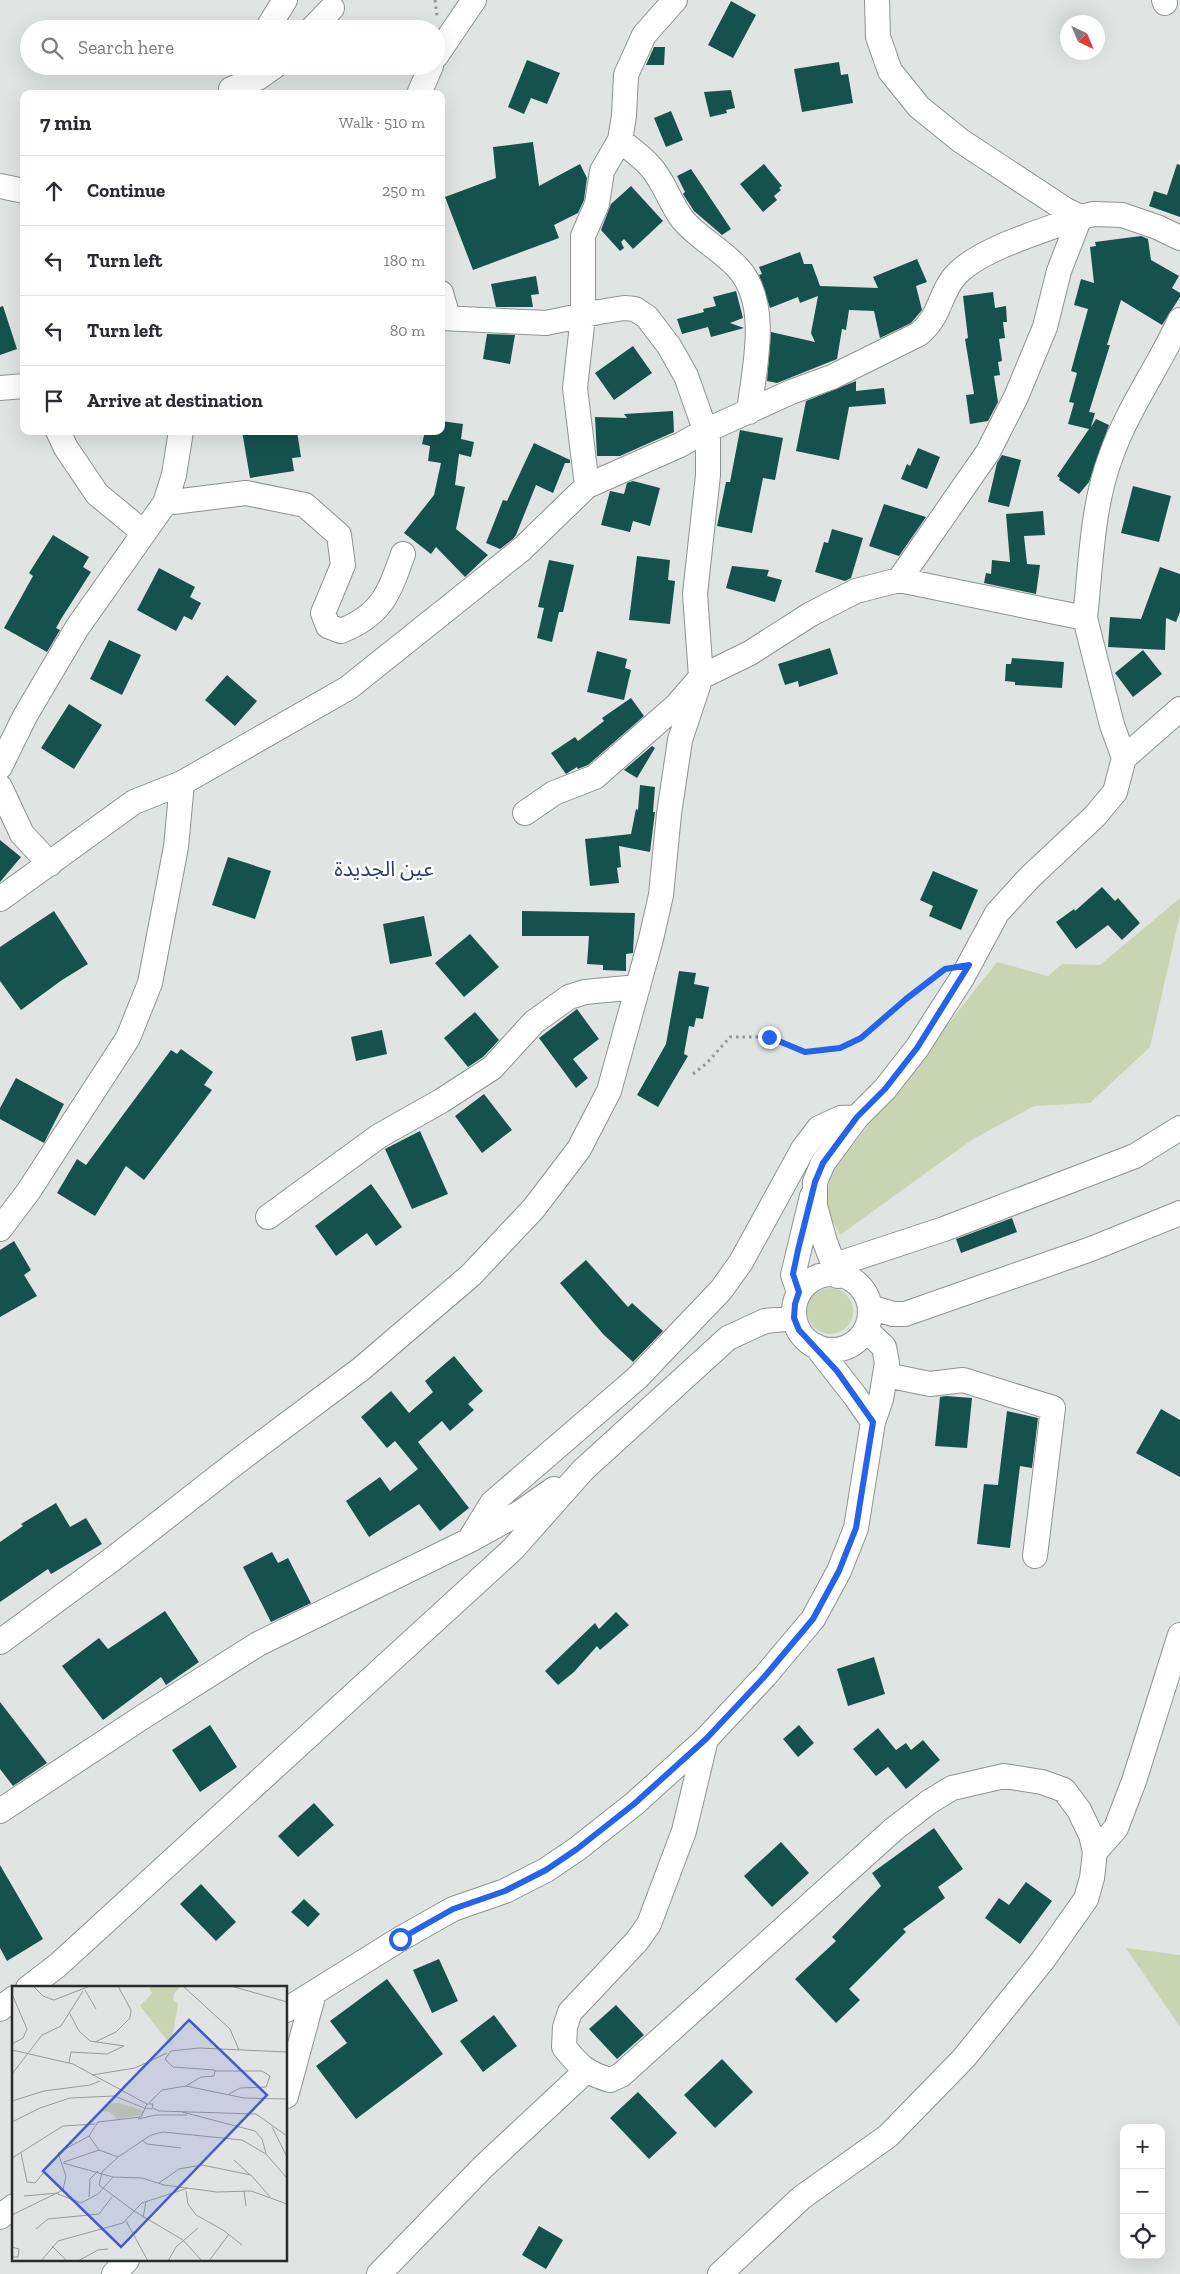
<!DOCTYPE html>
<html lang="en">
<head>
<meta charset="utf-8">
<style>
  :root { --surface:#fff; --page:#f7f7f7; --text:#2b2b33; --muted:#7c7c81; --line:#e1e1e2 }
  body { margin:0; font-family:"Zilla Slab","Noto Sans Arabic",serif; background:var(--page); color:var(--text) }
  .controls { position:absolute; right:15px; bottom:15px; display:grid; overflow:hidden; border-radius:10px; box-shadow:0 5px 20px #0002 }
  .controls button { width:45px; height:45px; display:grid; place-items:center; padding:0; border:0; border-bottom:1px solid var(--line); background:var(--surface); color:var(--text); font:25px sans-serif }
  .compass { position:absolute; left:1060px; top:15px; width:45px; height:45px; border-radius:50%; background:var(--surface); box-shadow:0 5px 20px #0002; rotate:136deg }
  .stop { position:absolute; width:15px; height:15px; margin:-11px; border:4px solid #2563eb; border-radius:50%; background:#fff }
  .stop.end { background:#2563eb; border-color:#fff; box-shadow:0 1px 5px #0008 }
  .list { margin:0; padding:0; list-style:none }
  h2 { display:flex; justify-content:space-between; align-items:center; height:65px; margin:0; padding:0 20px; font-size:21px }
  h2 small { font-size:16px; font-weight:400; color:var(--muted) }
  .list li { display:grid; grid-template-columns:32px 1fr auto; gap:15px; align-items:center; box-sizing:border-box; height:70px; padding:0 20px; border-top:1px solid var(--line) }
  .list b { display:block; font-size:19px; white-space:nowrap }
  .list em { font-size:16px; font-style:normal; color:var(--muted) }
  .icon { flex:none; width:28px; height:28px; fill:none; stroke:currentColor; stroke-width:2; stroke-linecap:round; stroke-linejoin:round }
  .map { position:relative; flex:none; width:1180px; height:2274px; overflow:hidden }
  .search { position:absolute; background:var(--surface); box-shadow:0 5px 20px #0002; left:20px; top:20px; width:425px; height:55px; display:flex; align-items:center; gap:12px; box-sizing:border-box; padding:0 18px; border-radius:28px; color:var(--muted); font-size:19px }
  .panel { position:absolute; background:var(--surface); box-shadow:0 5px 20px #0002; left:20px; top:90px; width:425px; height:345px; border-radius:10px }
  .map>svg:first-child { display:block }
  .green { fill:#c9d4b2 }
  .building { fill:#16524d }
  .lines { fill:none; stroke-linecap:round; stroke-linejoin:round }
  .minor-casing { stroke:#8e9290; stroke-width:26 }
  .path { stroke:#939795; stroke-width:3; stroke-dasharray:2.5 4; stroke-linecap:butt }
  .minor { stroke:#fff; stroke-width:24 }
  .route { stroke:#2563eb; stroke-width:6 }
  .labels { text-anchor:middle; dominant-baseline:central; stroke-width:5; stroke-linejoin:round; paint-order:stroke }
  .quarter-label { font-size:21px; fill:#2e3c76; stroke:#fff }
  .inset-road { fill:none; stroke:#979b99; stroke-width:1 }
  .view { fill:#455ace; fill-opacity:0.15; stroke:#455ace; stroke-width:2.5 }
  .inset-edge { fill:none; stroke:#2a2c2b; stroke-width:2.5 }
</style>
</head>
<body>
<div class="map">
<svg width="1180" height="2274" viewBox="0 0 1180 2274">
  <rect width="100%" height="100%" fill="#e0e5e3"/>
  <!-- green -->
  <path class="green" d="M1180,898V914L1150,1047L1090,1103L1034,1106L973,1139L840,1235L826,1207L830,1174L997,962L1048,976L1062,964L1100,965Z
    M807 1311a23 23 0 1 1 46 0a23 23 0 1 1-46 0Z
    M1126,1948L1180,1955V2027Z"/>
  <!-- building -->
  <path class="building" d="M731,1L756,15L733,58L708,45Z
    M654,47H665L664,65H646Z
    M527,60L560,73L547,104L531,98L524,114L508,107Z
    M839,62L841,75L848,74L853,103L802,112L794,69Z
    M731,90L735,108L726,110L727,113L710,117L704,92Z
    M671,111L683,140L666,147L654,118Z
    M533,142L539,186L580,164L587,178L584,200L578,213L554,225L559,238L473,270L445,197L496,178L493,147Z
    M764,164L782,186L779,188L781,190L774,196L777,200L763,212L740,184Z
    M1177,164L1180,165V217L1149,206L1154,191L1167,195Z
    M691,169L731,229L722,235L694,211L683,194L685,192L677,176Z
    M631,186L663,221L633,249L624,239L621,242L624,248L620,251L601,230L611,204Z
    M1141,236L1148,239L1151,260L1179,276L1172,288L1180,293V297L1162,325L1121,300L1107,345H1110L1089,412L1095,413L1091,427L1096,419L1109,425L1089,482L1079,494L1059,480L1060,478L1057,476L1089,429L1068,424L1074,403L1069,402L1077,373L1071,371L1088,309L1074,305L1081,279L1094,283L1090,247L1096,246L1095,242Z
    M800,252L804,264H812L820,286L878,288L873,277L917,259L927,282L916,286L922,310L911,323L880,338L874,311L849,310L846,330L842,329L837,359L777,383L767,381L771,332L815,342L811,333L818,296L800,303L798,297L770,308L759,275L762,274L759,267Z
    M536,276L539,294L531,295L533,307H496L491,284Z
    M736,291L743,318L730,323L744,328L711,337L708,327L682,334L677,319L704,312L703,309L716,306L713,297Z
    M993,292L995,308L1006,306L1007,322H1003L1005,338L999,339L1002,361L998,362L1000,375L994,376L998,402L988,421L970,424L966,395L974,394L965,339L968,338L963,296Z
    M3,306L17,349L0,355V307Z
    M487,334L515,335L510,364L483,359Z
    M633,346L652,373L614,400L595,373Z
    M856,381V391L884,388L886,404L849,407L839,460L796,451L806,401Z
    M673,411L674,432L620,456H597L595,417L627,418L624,414Z
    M441,421L463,424L461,439L474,442L471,457L459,454L455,485L465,487L456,529L488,555L465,577L436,547L431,554L404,533L434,495L441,463L428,461L430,446L422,444L425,431H441Z
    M740,430L783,438L775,480L763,478L752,533L717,526L726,482H730Z
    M242,431H297L301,457L292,458L294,471L250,478Z
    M534,443L570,460V463H565L553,493L536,485L516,535L513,539L500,549L486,543L503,500L507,501Z
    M918,448L940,457L927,489L901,479L907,464L910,466Z
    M1002,455L1021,460L1009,507L988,502L997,463Z
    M633,481L660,488L650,526L633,521L630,532L601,525L610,491L624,494L627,483Z
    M1133,486L1171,496L1159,542L1121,533Z
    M884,504L926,517L899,556L869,546Z
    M1043,511L1045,535L1024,536L1027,564L1040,565L1036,594L984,583L986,573L991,574L992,560L1010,562L1006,514Z
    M832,529L863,538L851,578L845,581L815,572L824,542L828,543Z
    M53,535L89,557L83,567L91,572L61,619L56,628L60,630L47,652L4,628L33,576L29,573Z
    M637,556L670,560L668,580L675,581L670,624L629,620Z
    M549,560L574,565L563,612H559L552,642L537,638L544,608L538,607Z
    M732,566L769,570L767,576L782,580L775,602L726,588Z
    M1160,567L1180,574V612L1176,622L1166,618L1165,650L1108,647L1110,617L1141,619Z
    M159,568L195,587L190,597L201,603L192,620L184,616L176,631L137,610Z
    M109,640L141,655L122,695L90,679Z
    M830,648L838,674L799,687L798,681L785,685L778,664Z
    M1143,650L1162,674L1133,697L1115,673Z
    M597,651L627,659L625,668L631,670L624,700L587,692Z
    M1012,658L1064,662L1062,688L1015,685V682L1005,681L1006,664H1011Z
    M227,675L257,701L235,726L205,700Z
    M631,698L644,716L588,765L578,769L577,767L566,774L551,753L575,737L578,741L604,721L602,718Z
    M69,704L102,725L74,769L41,748Z
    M652,746L655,748L637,778L624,770Z
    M640,785L655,787L653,812H655L650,852L619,846L621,867L617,868L619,883L590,886L585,839L631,834L636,809L638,810Z
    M0,840L21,857L0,882Z
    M228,857L271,871L255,919L212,905Z
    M933,871L978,890L961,930L929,916L933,906L920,900Z
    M1102,887L1115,901L1118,898L1140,923L1122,940L1108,925L1076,949L1056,922L1074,909L1075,911Z
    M54,911L88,964L62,980L21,1010L0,981V947Z
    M522,911L635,913L633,953L626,954V971L603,970V965L587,964L589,936H522Z
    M424,916L432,956L390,964L383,924Z
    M470,934L499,967L464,997L435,963Z
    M679,971L696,973L694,984L709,987L703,1019L696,1018L694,1027L689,1026L684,1054L688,1056L658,1107L637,1095L666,1044Z
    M577,1009L599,1039L573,1059L588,1078L576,1088L539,1038Z
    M475,1012L499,1040L483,1057L468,1067L444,1038Z
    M382,1030L387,1054L356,1061L351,1037Z
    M181,1049L213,1072L204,1085L212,1090L144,1180L126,1166L95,1216L57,1193L77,1159L86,1165L171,1050L177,1054Z
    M16,1078L64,1104L44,1143L0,1119V1108Z
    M484,1094L512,1130L482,1153L455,1116Z
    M420,1131L448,1194L412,1209L385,1149Z
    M371,1184L402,1227L376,1246L367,1233L336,1256L315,1226Z
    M1012,1218L1017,1232L961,1253L956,1239Z
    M14,1241L31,1270L24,1275L37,1296L0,1317V1250Z
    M586,1260L628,1307L632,1303L663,1331L633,1362L603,1334L560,1283Z
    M454,1356L483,1391L468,1404L474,1410L450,1431L442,1421L418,1442L469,1508L440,1531L419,1504L369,1537L346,1501L380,1477L390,1491L418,1469L395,1441L387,1448L361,1417L391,1391L409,1413L433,1392L425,1381Z
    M946,1396L972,1398L967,1448L935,1446L940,1397Z
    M1161,1409L1180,1420V1477L1136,1453Z
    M1007,1411L1038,1418L1032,1468L1020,1466L1010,1548L977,1544L984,1484L998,1485Z
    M56,1503L70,1527L86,1518L102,1544L51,1574L48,1569L0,1602V1542L23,1526L21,1524Z
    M272,1552L278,1563L288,1558L311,1603L271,1622L243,1567Z
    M165,1611L199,1662L166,1685L161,1677L103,1720L62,1666L99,1638L108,1649Z
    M616,1612L629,1625L600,1650L597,1646L574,1672L558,1685L545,1671L595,1623L599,1629Z
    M874,1657L885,1694L848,1706L837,1669Z
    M0,1702L47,1763L13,1786L0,1769Z
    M210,1725L237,1767L200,1792L172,1750Z
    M799,1725L814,1743L798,1757L783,1739Z
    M878,1728L896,1750L906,1743L911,1750L923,1740L940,1760L906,1789L888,1767L876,1776L853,1749Z
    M314,1803L334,1825L298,1857L278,1836Z
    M934,1828L963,1869L938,1887L945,1898L903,1929L906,1932L849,1989L860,2000L836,2023L795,1979L836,1941L832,1937L881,1886L872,1873Z
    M781,1842L809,1873L772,1907L744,1876Z
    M0,1865L43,1939L7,1961L0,1948Z
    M1026,1882L1052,1901L1020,1944L985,1918L999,1898L1009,1905Z
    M201,1884L236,1922L216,1941L180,1904Z
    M304,1899L320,1914L308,1927L291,1912Z
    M439,1959L458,2001L432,2013L413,1970Z
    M387,1979L443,2054L356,2119L316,2066L347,2043L330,2021Z
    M616,2005L644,2035L617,2059L589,2029Z
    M494,2015L517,2046L483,2072L460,2041Z
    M722,2059L753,2092L715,2128L684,2095Z
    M638,2092L677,2133L649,2159L610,2118Z
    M539,2226L563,2240L546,2269L522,2255Z"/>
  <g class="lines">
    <defs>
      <path id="minor" d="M877,0L878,37L890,71L919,107L961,141L1066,210L1080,217L1094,214L1122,215L1157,227L1180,238
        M1164,0L1165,3
        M267,29L285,0
        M312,29L332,8
        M436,56L474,0
        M231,89L258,78L275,66
        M419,94L431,66
        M620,140C629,148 641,156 649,165C664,180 670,204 683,220C699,239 721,249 738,268C771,304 754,368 749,412
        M0,186L24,191
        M441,293L448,317
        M441,318L546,323L599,312L624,308L635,309L647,317L669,346L686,376L708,438V475L695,594L701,677L677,705L595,777L554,793L525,813
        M0,388L24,386
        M58,431L66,448L97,494L143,532
        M587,486L575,388L583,316V236L597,204L602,171L620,140L624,116L626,75L644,35L675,0
        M165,503L246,493L305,505L339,535L343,565L323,613L328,626L341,631C382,615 389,593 403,554
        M899,580L988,452L1016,397L1045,327L1059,271L1080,217
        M1085,618C1091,564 1092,506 1111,456C1128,408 1159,366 1180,320
        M1124,758L1180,709
        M0,767L25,716L77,628L165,503L174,475L181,431
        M0,787L22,834L50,864
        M0,899L134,802L182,783L348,688L522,549L587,486L680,445L705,431L791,392L832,377L919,334C941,316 939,294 955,276C978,249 1046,230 1080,217
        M268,1217L379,1136L441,1101L492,1068L534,1022L569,997L585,992L638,987
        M0,1229L28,1192L128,1038L150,983L176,847L182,783
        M835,1265L944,1229L1135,1156L1180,1128
        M794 1312a38 38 0 1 1 76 0a38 38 0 1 1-76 0Z
        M799,1292L793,1275L812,1196
        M870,1307L893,1314H905L1091,1249L1180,1213
        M816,1346L855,1396L873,1422
        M886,1375L930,1384L963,1380L1053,1408L1035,1556
        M470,1539L492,1503L637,1378L721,1290L741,1262L803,1149L819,1128L841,1118L857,1117
        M0,1642L114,1558L238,1461L361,1369L471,1275L534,1208L579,1149L609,1091L651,939L661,895L669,814L680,740L701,677L750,653L811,614L856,591L899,580L1085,618L1112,725L1124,758L1115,792L1095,816L1030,877L997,913L962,978L917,1048L885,1089L857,1117L823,1163L815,1182V1206L825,1242L838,1276
        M706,1739L684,1831L649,1924L637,1941L570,2012L565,2027L564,2047C579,2066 586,2073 610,2080L621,2075L894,1829L929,1802L952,1788L1004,1776L1042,1782L1064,1790L1079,1810L1091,1835L1095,1852L1092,1878L1086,1899L1043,1960L964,2058L888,2136L801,2198L720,2274
        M0,1811L141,1718L258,1644L470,1540L521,1512L554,1489
        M1095,1852L1116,1828L1134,1781L1180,1635
        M28,1988L58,1965L513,1549L583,1470L728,1338L765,1321L794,1318
        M0,2009L14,1998
        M286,2010L400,1939L453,1909L505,1891L546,1870L577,1849L634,1804L706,1739L765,1676L813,1619L839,1571L856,1528L873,1422L881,1399L887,1363L884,1347L866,1330
        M286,2096L314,1993
        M0,2217L14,2206
        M114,2274L127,2260
        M379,2274L483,2167L586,2071"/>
    </defs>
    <!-- minor casing -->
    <use href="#minor" class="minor-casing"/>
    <!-- path -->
    <path class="path" d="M435,0L437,16
      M693,1074L707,1063L730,1037H769L805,1052L840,1048L861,1038L938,974"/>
    <!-- minor -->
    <use href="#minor" class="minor"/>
  </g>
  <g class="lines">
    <!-- route -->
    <path class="route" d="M400,1939L453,1909L505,1891L546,1870L577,1849L634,1804L706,1739L765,1676L813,1619L839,1571L856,1528L873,1422L837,1371L799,1330L794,1318L795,1304L799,1292L793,1274L798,1250L815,1182L823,1163L857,1117L885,1089L917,1048L969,965L945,969L906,999L861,1038L840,1048L805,1052L769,1037"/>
  </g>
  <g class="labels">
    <!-- quarter labels -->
    <g class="quarter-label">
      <text x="384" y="868">عين الجديدة</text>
    </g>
  </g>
  <!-- overview -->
  <g transform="translate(12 1986)">
    <rect width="275" height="275" fill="#e0e5e3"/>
    <path d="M136,0L168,1L162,8L161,14L166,18L159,59L128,20L140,7ZM100,117H107L133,125L129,129L105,133L98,126L88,125Z" fill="#c9d4b2"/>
    <path class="inset-road" d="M21,0L31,10L42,14L78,0M171,0L218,43L227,64M219,0L275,16M73,4L84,23M0,8L15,43L11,52L0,58M83,56L104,46L118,32L119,24L106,0M0,64L61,78L135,118M57,77L59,66L95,68L112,60L78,55L67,45L58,28M203,85H250L258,90L254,101L228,102L217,108M0,88L30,49L49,40L71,5M80,89L123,82L155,67M174,100L189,91L202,90L203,84L161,81L153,73L159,65L187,62L275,66M0,115L32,105L78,99L88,95M137,117L150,104L174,100L232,112L275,113M135,122L140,123L141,118H135L129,131L86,136L77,150L87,164L106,171L139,149L151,146L230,154L254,168L275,192M141,122L147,125L244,128L275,150M170,126L243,145L250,153L254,167M126,133L144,129H175M0,136L28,122L58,112L102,110L135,123M260,141L275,171M130,154L135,158L169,162M9,167L15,196L23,197L32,186M0,172L51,140L83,138M222,174L238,189M52,176L87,164M51,177L101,191L130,192L152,199L205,206L239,205L275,218M147,197L167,183L190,179L239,189L258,211M176,202L130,217L122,225L171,254L190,275M174,205L176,218L184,229L211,244L230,259M232,205L234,220M46,208L69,217L86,208L101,191M12,210L47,207M77,211L78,193L86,185M0,229L51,204L54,190L46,167L77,150M131,232L134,216M114,235L136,275M24,243L36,233L87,228L100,211M40,260L55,275M0,261L7,263L6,271H0M29,275L46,255L111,237L122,225L87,199L90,186L106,171M66,275L86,264L96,263M156,275L164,261L186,242M197,275L217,248"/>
    <path class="view" d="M177,34L255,109L109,261L31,185Z"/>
    <rect width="275" height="275" class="inset-edge"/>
  </g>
</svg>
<div class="controls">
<button>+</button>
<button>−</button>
<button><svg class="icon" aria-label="locate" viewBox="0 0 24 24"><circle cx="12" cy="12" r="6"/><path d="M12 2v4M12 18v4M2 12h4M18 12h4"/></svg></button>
</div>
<svg class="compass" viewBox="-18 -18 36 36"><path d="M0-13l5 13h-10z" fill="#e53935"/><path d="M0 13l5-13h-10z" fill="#7c7c81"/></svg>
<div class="stop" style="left:400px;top:1939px"></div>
<div class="stop end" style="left:769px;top:1037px"></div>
<div class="search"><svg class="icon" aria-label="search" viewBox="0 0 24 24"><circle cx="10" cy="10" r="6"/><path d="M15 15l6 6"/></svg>Search here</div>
<section class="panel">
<h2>7 min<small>Walk · 510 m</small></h2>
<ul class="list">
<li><svg class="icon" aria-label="ahead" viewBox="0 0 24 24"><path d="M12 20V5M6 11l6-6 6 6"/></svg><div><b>Continue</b></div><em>250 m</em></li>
<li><svg class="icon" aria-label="left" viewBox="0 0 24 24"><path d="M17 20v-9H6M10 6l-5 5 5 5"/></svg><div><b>Turn left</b></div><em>180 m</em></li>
<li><svg class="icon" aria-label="left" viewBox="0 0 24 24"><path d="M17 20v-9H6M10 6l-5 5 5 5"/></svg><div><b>Turn left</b></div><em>80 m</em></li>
<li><svg class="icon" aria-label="arrive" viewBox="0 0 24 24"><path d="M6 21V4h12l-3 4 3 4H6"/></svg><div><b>Arrive at destination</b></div></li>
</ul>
</section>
</div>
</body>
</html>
